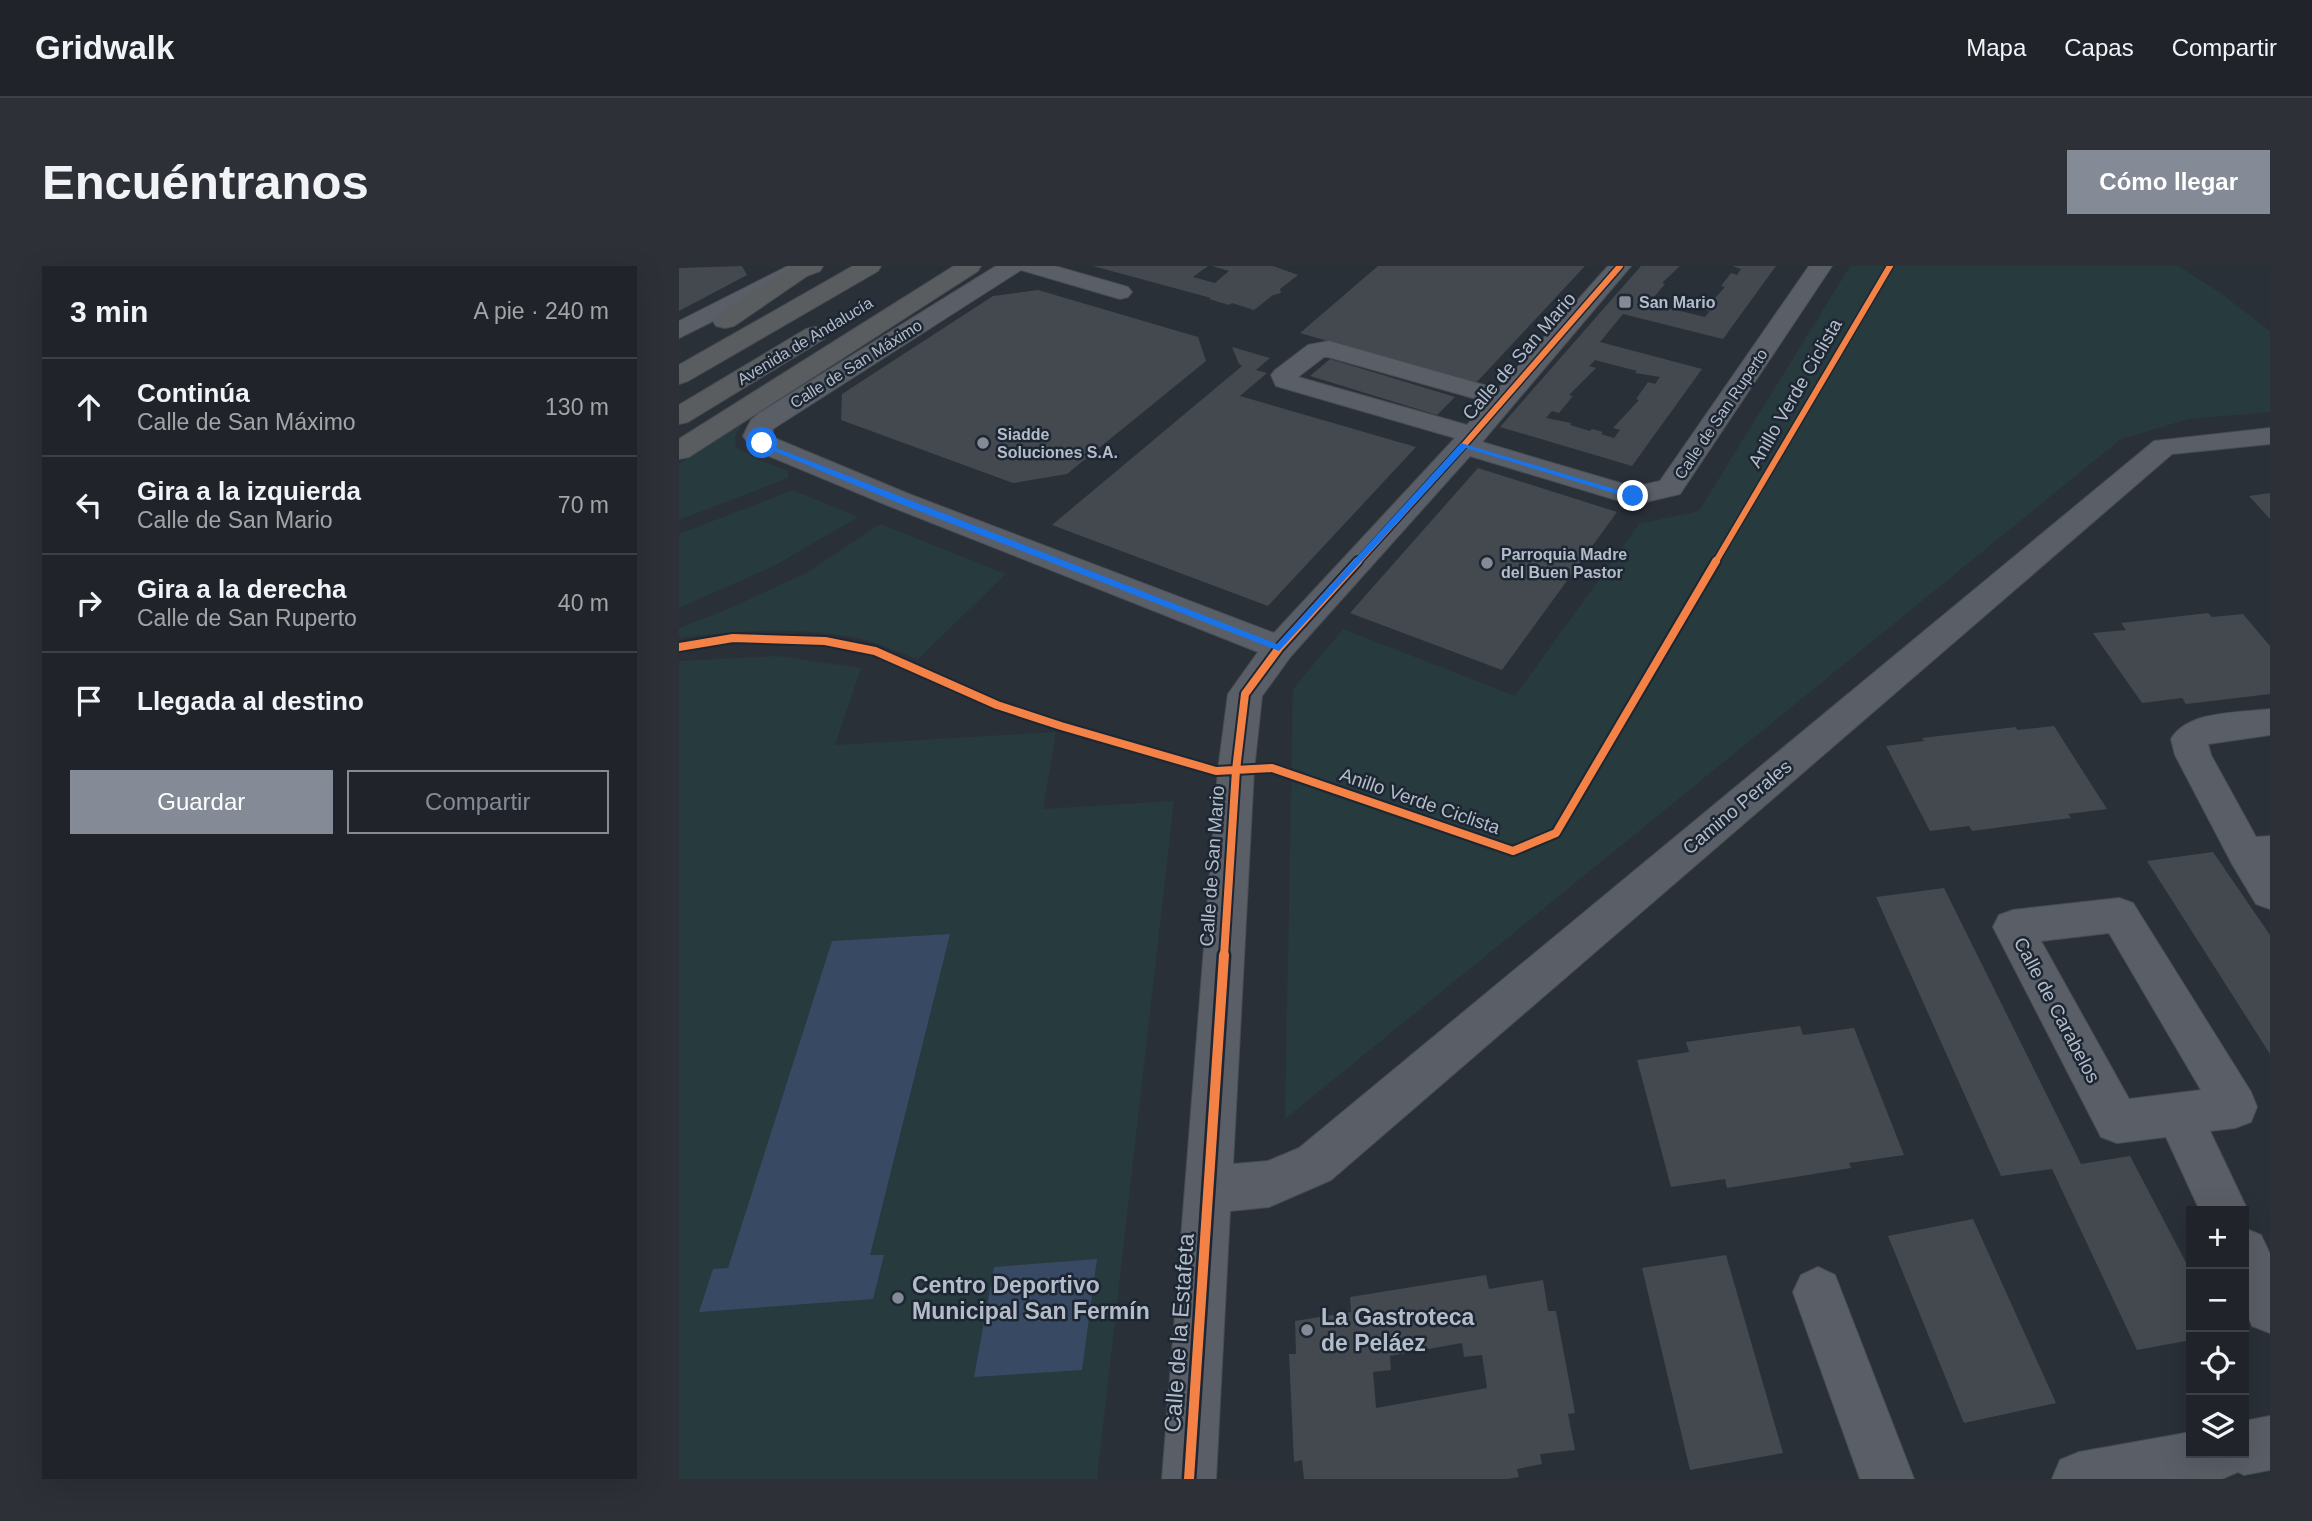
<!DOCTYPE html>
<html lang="es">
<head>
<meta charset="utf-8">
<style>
  :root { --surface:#20242a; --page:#2d3036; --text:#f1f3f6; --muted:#a2a4a8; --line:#3d4147; --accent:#848b96 }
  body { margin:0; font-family:Arial,sans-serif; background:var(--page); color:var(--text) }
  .controls { position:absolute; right:21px; bottom:21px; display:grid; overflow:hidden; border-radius:0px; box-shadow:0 7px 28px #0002 }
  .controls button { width:63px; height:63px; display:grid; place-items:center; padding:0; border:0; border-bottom:2px solid var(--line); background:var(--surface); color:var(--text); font:35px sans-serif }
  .stop { position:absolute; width:21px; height:21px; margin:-16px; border:5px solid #1a73e8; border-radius:50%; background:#fff }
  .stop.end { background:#1a73e8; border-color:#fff; box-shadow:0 2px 7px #0008 }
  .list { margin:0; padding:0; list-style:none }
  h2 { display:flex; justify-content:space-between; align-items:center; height:91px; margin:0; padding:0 28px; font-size:30px }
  h2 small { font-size:23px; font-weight:400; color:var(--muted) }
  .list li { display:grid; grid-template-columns:46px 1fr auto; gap:21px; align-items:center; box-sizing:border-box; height:98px; padding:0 28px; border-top:2px solid var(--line) }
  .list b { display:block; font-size:26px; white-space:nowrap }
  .list p { margin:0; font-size:23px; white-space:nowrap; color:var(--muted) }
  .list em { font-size:23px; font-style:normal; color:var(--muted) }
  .actions { display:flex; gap:14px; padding:21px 28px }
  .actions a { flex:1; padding:16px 0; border:2px solid var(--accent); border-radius:0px; text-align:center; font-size:24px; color:var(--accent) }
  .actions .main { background:var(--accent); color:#fff }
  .icon { flex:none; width:38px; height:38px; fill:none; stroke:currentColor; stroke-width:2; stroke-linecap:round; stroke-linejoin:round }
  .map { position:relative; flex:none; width:1591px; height:1213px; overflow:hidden; border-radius:0px }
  header { display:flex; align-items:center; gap:42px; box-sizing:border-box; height:98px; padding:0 35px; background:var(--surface); border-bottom:2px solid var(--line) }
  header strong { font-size:33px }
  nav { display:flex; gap:38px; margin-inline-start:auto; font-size:24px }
  .intro { display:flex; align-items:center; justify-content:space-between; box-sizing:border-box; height:168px; padding:0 42px }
  h1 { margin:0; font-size:49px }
  .button { padding:18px 32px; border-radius:0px; background:var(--accent); color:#fff; font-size:24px; font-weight:700 }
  main { display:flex; gap:42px; padding:0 42px }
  aside { flex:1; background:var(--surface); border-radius:0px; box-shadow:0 7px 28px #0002 }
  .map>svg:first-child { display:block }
  .green { fill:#273a3e }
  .water { fill:#384963 }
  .building { fill:#444950; fill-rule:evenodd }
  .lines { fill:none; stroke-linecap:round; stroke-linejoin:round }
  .minor-casing { stroke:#484c53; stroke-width:2 }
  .highway-casing { stroke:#474c53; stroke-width:2 }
  .minor { fill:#5a5e66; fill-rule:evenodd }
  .highway { fill:#5a5d60; fill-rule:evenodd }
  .cycleway-far2-casing { stroke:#1d2633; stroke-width:9 }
  .cycleway-far1-casing { stroke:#1d2633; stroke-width:12 }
  .cycleway-casing { stroke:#1d2633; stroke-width:15 }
  .cycleway-far2 { stroke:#f48246; stroke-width:6 }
  .cycleway-far1 { stroke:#f48246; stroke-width:8 }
  .cycleway { stroke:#f48246; stroke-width:10 }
  .route { fill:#1a73e8 }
  .poi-dot { fill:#848b96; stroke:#1d2633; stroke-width:2.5 }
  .labels { text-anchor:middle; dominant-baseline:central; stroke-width:5; stroke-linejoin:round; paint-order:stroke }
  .far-poi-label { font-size:16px; font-weight:bold; fill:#b4bcc9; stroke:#1d2633; text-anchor:start }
  .far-street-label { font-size:16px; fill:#b4bcc9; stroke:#1d2633 }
  .street-label { font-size:19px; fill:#b4bcc9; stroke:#1d2633 }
  .near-poi-label { font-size:23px; font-weight:bold; fill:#b4bcc9; stroke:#1d2633; text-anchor:start }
  .near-street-label { font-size:23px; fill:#b4bcc9; stroke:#1d2633 }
</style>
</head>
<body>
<header>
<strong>Gridwalk</strong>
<nav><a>Mapa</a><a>Capas</a><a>Compartir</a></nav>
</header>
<div class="intro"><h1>Encuéntranos</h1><a class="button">Cómo llegar</a></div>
<main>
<aside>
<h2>3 min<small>A pie · 240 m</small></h2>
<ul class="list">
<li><svg class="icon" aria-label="ahead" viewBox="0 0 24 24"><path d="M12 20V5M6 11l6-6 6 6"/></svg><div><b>Continúa</b><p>Calle de San Máximo</p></div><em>130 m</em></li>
<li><svg class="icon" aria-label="left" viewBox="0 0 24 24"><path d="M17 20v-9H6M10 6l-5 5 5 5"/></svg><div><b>Gira a la izquierda</b><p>Calle de San Mario</p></div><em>70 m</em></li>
<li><svg class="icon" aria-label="right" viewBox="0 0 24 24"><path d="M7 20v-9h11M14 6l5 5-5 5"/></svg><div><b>Gira a la derecha</b><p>Calle de San Ruperto</p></div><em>40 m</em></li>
<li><svg class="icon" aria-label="arrive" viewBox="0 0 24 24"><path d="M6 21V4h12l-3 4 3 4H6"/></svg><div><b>Llegada al destino</b></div></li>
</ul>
<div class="actions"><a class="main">Guardar</a><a>Compartir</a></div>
</aside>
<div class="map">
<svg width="1591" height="1213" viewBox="0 0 1591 1213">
  <rect width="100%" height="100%" fill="#2a3038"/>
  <!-- green -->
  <path class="green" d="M1171,0H1499L1543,28L1591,65V146L1510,153L1442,173L606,853L614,423L664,363L836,430L960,258L1020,245Z
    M63,158L56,171L57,181L77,193L109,205V212L0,254V198Z
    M114,224L179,251L97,299L0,342V268Z
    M201,258L327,308L239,393C219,387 199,376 178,372C118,361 60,364 0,372V362L47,344L127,307Z
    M98,390L182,402L156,479L377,466L364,543L495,535L418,1213H0V395Z"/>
  <!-- water -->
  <path class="water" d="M271,668L191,989H205L194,1033L20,1046L34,1003L49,1002L153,675Z
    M418,993L403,1104L295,1111L315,1001Z"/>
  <!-- building -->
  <path class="building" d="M63,0L68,9L0,45V2Z
    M414,0H529L514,11L536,17L550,5L533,0H594L619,9L601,23L602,27L594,29L575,44L553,37L550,39L530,33L532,32Z
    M699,0H906L796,118L621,67Z
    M962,0H1001L983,17L986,18L975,31L969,30L964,36L1026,51L1031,45L1025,44L1046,21L1042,20L1052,7L1058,9L1062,3L1053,0H1097L1044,73L944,48L921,76L1023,103L953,200L821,161ZM916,94L958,105L956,107L981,111L976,118L969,116L957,133L960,134L934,162L941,164L935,172L922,168L924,166L913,163L911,165L891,159L892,157L867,152L873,145L880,147L894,130L890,129L917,102L910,100Z
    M359,24L519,71L527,95L388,208L334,217L162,154L163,128L314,30Z
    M553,81L591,92L577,104L588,107L561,130L737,181L589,340L373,259L563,100L560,98Z
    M651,93L776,131L758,149L631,110Z
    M799,202L938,246L823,404L671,347Z
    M1591,227V253L1570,230Z
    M1529,347L1533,351L1564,348L1591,380V428L1507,438L1503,432L1463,437L1414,367L1447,364L1442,357Z
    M1375,460L1428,543L1389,548L1392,552L1293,565L1290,560L1251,565L1207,480L1245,475L1243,472L1337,461L1338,464Z
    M1534,586L1591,669V788L1468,595Z
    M1265,622L1402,898L1451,890L1512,1006V1074L1458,1084L1373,903L1322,910L1197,631Z
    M1121,760L1124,769L1175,762L1225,889L1170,897L1172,902L1048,922L1046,913L992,921L958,794L1010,786L1007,776Z
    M1294,953L1377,1137L1285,1157L1209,970Z
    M1047,989L1104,1187L1011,1204L963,1002Z
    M807,1009L810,1023L864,1014L869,1045H877L896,1147L889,1148L896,1184L861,1188L863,1198L838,1203L840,1211L829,1213H625L623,1194L615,1196L610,1088H617L616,1055L672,1046L671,1031ZM783,1077L785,1091L803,1089L808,1122L697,1142L694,1106L712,1104L711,1090Z"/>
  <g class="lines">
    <defs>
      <path id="minor" d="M109,0H138L135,5L0,72V55Z
        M317,0H376L449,21L453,26L449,31L441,33L342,4L100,159L94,163L93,171L230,228L595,367L776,172L597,120L592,109L596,104L629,79L650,75L819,123L929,0H952L803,176L955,221L981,215L1130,0H1153L1001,228L954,239L791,190L612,390L583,430L575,504L554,898L589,895L620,882L1475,175L1591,162V178L1493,188L652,914L590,941L551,945L537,1213H483L539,504L549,428L579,386L210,240L73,183L64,170L72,154L80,147ZM645,91H649L808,136L788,159L619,111Z
        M1591,443V469L1529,478L1532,489L1577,571L1591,570V643L1577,638L1553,598L1496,489L1492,473C1509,444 1561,447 1591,443Z
        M1440,632L1454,637L1572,826L1578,841L1572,856L1556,862L1531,865L1569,945L1565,954V945H1521L1487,871L1438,877L1422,871L1314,661L1320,649L1334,644ZM1430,667L1522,824L1450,833L1362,675Z
        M1565,962L1582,969L1591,988V1067L1573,1060L1565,1040Z
        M1139,1001L1156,1009L1235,1213H1181L1114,1026L1122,1009Z
        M1591,1150V1204L1565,1209L1559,1206L1543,1213H1373L1381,1194L1400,1186L1512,1166V1187H1565V1155Z"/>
      <path id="highway" d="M112,0H144L141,5L128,10L55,60L46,62L37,60L34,55L37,50Z
        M174,0H202L199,5L9,115L0,118V99Z
        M275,0H302L299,5L10,191L0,193V173Z
        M136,61L145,63L148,68L145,73L9,156L0,158V139L127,63Z"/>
    </defs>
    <!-- minor casing -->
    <use href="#minor" class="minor-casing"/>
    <!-- highway casing -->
    <use href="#highway" class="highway-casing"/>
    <!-- minor -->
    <use href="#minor" class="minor"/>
    <!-- highway -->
    <use href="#highway" class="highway"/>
    <defs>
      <path id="cycleway-far2" d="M678,297L785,179L941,0
        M1036,297L1211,0"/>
      <path id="cycleway-far1" d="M0,381L54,372L146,375L196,385L318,439L382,460L537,505L593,502L834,585L877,567L1037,295
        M545,690L557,504L566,428L600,382L679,295"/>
      <path id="cycleway" d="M510,1213L545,689"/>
    </defs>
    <!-- cycleway-far2 casing -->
    <use href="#cycleway-far2" class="cycleway-far2-casing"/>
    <!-- cycleway-far1 casing -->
    <use href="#cycleway-far1" class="cycleway-far1-casing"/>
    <!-- cycleway casing -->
    <use href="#cycleway" class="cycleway-casing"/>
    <!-- cycleway-far2 -->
    <use href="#cycleway-far2" class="cycleway-far2"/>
    <!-- cycleway-far1 -->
    <use href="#cycleway-far1" class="cycleway-far1"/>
    <!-- cycleway -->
    <use href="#cycleway" class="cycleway"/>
  </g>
  <!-- route -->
  <path class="route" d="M80,175L598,378L782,177L959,230L951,232L787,182L600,385L217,236L80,179Z"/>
  <!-- markers -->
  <g class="poi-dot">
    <rect x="939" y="29" width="14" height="14" rx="3.5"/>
    <circle cx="304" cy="177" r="7"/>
    <circle cx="808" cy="297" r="7"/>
    <circle cx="219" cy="1032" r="7"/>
    <circle cx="628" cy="1064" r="7"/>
  </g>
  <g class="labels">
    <!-- far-poi labels -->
    <g class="far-poi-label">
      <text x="960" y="36">San Mario</text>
      <text x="318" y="168">Siadde<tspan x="318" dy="18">Soluciones S.A.</tspan></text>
      <text x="822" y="288">Parroquia Madre<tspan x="822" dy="18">del Buen Pastor</tspan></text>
    </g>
    <!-- far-street labels -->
    <g class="far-street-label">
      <text transform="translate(126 75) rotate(-31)">Avenida de Andalucía</text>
      <text transform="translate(177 98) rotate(-32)">Calle de San Máximo</text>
      <text transform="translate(1042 148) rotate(-56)">Calle de San Ruperto</text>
    </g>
    <!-- street labels -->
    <g class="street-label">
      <text transform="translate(840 90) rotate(-49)">Calle de San Mario</text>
      <text transform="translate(1116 127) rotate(-60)">Anillo Verde Ciclista</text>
      <text transform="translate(741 535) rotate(19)">Anillo Verde Ciclista</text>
      <text transform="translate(1058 541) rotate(-40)">Camino Perales</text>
      <text transform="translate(533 600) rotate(-86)">Calle de San Mario</text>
      <text transform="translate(1378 744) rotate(62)">Calle de Carabelos</text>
    </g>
    <!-- near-poi labels -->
    <g class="near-poi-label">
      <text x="233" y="1019">Centro Deportivo<tspan x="233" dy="26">Municipal San Fermín</tspan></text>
      <text x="642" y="1051">La Gastroteca<tspan x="642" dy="26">de Peláez</tspan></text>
    </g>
    <!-- near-street labels -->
    <g class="near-street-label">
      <text transform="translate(500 1067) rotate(-86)">Calle de la Estafeta</text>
    </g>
  </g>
</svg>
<div class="controls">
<button>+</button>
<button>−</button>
<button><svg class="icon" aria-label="locate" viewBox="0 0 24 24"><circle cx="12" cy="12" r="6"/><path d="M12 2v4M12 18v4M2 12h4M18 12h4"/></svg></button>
<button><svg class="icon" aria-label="layers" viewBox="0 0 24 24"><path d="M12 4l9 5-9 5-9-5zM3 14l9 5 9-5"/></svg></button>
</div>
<div class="stop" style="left:83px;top:177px"></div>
<div class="stop end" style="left:954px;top:230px"></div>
</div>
</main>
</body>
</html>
